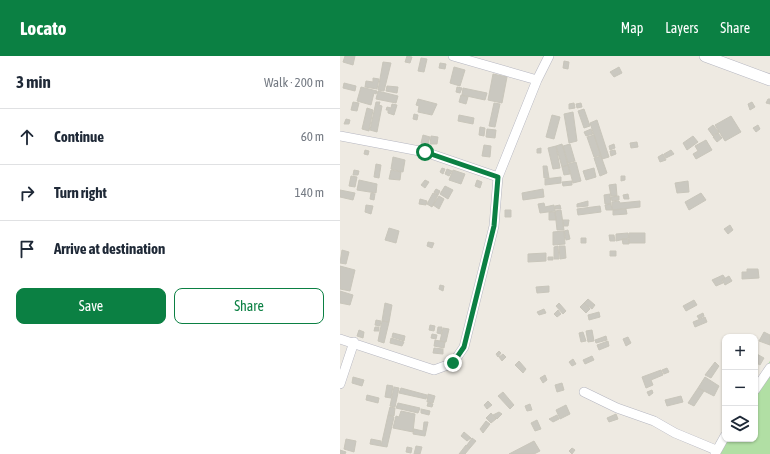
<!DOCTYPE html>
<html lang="en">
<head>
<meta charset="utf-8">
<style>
  :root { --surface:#fff; --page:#f2f2f3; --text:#1f2937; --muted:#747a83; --line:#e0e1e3; --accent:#0b8043 }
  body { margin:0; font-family:"Asap Condensed",sans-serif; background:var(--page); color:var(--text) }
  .controls { position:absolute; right:12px; bottom:12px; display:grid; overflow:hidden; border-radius:8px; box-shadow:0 1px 3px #0004 }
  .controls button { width:36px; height:36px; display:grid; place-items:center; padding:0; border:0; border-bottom:1px solid var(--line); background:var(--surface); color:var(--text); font:20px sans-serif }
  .stop { position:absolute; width:12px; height:12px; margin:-9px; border:3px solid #0b8043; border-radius:50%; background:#fff }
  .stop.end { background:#0b8043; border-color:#fff; box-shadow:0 1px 4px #0008 }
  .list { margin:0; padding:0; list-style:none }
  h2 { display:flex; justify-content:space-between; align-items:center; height:52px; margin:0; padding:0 16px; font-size:17px }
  h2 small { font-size:13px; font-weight:400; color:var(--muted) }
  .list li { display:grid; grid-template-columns:26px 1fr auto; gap:12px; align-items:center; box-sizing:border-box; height:56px; padding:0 16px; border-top:1px solid var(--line) }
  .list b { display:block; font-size:15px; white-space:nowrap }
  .list em { font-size:13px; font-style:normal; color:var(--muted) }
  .actions { display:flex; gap:8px; padding:12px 16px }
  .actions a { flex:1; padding:9px 0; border:1px solid var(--accent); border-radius:8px; text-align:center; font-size:14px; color:var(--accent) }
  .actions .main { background:var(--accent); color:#fff }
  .icon { flex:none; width:22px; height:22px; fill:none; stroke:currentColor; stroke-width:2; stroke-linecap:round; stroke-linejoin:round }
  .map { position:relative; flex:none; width:430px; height:398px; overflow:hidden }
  header { display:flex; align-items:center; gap:24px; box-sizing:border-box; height:56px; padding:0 20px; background:var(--accent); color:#fff }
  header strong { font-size:19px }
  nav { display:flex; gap:22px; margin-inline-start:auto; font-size:14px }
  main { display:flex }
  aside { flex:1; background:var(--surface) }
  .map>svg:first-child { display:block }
  .green { fill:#b1dfa4 }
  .building { fill:#cac8c0; stroke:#c9c6bb }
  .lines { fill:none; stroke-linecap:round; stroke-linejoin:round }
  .minor-casing { stroke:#b5b6c0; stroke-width:10 }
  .tertiary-casing { stroke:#b5b6c0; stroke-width:12 }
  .minor { stroke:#fff; stroke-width:9 }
  .tertiary { stroke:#fff; stroke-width:11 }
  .route { stroke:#0b8043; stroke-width:5 }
</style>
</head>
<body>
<header>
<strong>Locato</strong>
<nav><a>Map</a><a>Layers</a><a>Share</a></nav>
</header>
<main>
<aside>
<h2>3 min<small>Walk · 200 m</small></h2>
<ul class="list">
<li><svg class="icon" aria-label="ahead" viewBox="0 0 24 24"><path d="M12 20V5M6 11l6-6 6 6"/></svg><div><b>Continue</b></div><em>60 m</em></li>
<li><svg class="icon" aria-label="right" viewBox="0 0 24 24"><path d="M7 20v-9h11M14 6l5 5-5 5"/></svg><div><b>Turn right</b></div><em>140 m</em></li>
<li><svg class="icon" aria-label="arrive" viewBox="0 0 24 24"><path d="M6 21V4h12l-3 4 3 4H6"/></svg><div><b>Arrive at destination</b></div></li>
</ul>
<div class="actions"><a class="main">Save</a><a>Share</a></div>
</aside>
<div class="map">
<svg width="430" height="398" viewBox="0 0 430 398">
  <rect width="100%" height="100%" fill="#eeeae2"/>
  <!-- green -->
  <path class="green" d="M430,305V398H370L385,374V383H415V328Z"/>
  <!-- building -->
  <path class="building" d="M5,0H15L13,9L3,6Z
    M67,0L72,1L70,7L65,6Z
    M81,2L87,3L84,16L78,15Z
    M224,5L229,6L228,13L223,12Z
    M43,6L51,7L44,35L38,34Z
    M100,7L106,8L105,13L99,12Z
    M114,11L125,14L120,30L110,27Z
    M279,11L282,17L274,21L270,16Z
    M153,18L167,21L162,47L148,44Z
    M33,22L39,23L37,33L25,31L26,25L33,26Z
    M4,27L16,30L15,35L3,32Z
    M47,30L58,31L57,37L46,35Z
    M21,31L37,35L36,38L34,37L31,49L17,45Z
    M117,31L122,32L120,37L116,36Z
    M123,32L147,37L145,44L122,39Z
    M38,35L58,40L56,47L36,43Z
    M121,39L128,41L126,48L119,46Z
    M78,43L97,48L92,59L78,56L79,50L76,49Z
    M428,43H430V48L426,47Z
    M13,46L19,47L17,55L11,54Z
    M36,46H40L39,49L42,50L37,76L30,74Z
    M412,46L415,51L410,54L408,48Z
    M154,47L160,48L155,71L149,70Z
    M234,47L235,52L229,53V48Z
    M241,47L242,51L237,52L236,48Z
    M52,48L57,49L54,59L48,57V54H46L47,51L51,52Z
    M27,52L33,54L29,75L22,73Z
    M244,53L250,70L244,72L238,55Z
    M233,56L237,85L229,87L224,58Z
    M74,58L78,59L77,64L73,63Z
    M119,59L134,62L133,68L118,65Z
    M212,59L220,61L214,83L206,81Z
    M391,60L401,76L385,85L375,69Z
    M6,63L10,64L9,68H4Z
    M257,64L269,101L262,103L250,67Z
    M373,69L379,76L373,80L368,73Z
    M418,69L420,73L416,76L413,72Z
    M140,71L145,72L144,80L139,79Z
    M147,73L156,74L155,82L146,81Z
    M251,73L253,78L246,80L244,76Z
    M378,77L382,82L377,86L373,81Z
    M83,79L90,81L88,88L81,87Z
    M254,79L261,99L254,101L247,81Z
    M91,80L98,81L97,88H90Z
    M353,80L358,86L347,94L343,87Z
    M366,84L372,94L356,103L353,98L358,95L355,90Z
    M297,86L298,91L291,92L290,87Z
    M222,88L228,109L222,111L216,90Z
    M230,88L235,105L228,107L223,90Z
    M274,88L275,92L270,94L269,90Z
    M144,89L151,90L150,101L142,100Z
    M216,90L220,112L213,113L208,92Z
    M201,92V97H197V93Z
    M25,94L29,95L28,99L24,98Z
    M275,94L276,98L271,100L270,95Z
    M331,94L334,98L326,102L324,98Z
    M323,98L326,104L320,106L318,101Z
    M261,100L267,117L260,120L254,102Z
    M53,101L65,104L63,116L51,113Z
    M236,106L241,125L233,127L228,108Z
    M36,108L41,109L39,122L34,121Z
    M228,109L230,118L224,119L222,111Z
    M203,110H207L209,122H204Z
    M102,112L105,113L103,118L100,116Z
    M254,112L256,121L246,124L243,115Z
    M107,113L112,115L109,120L105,118Z
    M14,114L19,115L18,119H13Z
    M51,114L61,116L60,124L49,123Z
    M113,114L125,118L121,128L109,124Z
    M11,120L17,121L15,131L9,130Z
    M281,120H285V124L281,125Z
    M221,121V127L205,129V123Z
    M19,124L37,128L36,137L17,134Z
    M85,124L89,126L85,132L81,129Z
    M137,124L142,126L140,132L135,130Z
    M232,125V129L223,130L222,126Z
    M348,125L349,136L337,137L335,127Z
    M276,128L277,140H271L269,129Z
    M105,130L113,134L108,143L100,138Z
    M96,133L100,135L98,139L94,136Z
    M203,133L204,141L183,144L182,137Z
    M0,134L15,137L13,144L0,141Z
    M31,137L35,138L34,144L30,143Z
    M93,137L98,139L92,151L87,148Z
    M361,137L366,144L349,154L345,146Z
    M270,138L271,148H265L264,139Z
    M288,138L289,143H284L283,139Z
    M99,140L104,143L99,153L93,149Z
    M279,140V144L272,145L271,141Z
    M80,143L87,145L86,149L79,148Z
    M248,145V150L237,151V148Z
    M279,145L280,147L300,145V151L272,154V146Z
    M204,147L205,151L214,149L215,155L200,157L198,148Z
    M271,148L272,154H266L265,149Z
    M26,149L33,150L31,158L25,156Z
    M220,149L221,153H215V150Z
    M260,150L261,156L238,159L237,153Z
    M286,153L287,158L273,159V154Z
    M165,154H171V161H165Z
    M221,154L224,174H217L215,155Z
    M209,156H215L216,164H209Z
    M223,164H229L228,170H224Z
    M390,169L393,174L388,178L384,173Z
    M49,172L59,175L56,187L45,184Z
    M228,174L230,183L226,184L224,175Z
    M224,175L225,188L213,189V176Z
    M288,177L289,182L276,185V178Z
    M289,177H305V187H289Z
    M269,179H274L275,185H270Z
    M241,182H246V187H241Z
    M282,183H289V188H283Z
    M88,186L94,187L92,192L87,190Z
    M218,190L219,203H214V191Z
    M219,190H225L226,202L220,203Z
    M2,194L9,196L6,208L0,207Z
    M270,195H276V200H270Z
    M206,197V205L188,206V198Z
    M208,201H213V204H208Z
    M0,210L15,214L10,235L0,233Z
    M407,213H418L419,222L402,223V216H407Z
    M383,219L385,222L381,224L383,227L376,230L372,224Z
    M389,220L392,225L385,229L382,224Z
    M100,229L104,230L103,235L99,233Z
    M209,230V236L197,237L196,231Z
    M0,235L13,239L10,249L0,247Z
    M248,243L255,249L252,253L244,247Z
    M354,244L357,249L346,255L343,250Z
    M45,247L52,249L49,266L42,265Z
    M219,247L226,255L223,258L216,250Z
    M244,247L250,253L246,257L240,251Z
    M204,253L206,257L199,259L197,256Z
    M218,254L221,258L217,261L214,258Z
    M259,256L260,261L249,264L248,259Z
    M363,257L364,260L359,263L357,260Z
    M365,261L367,266L355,271L353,266Z
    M36,264L41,265L40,270L35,269Z
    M42,265L49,266L44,287L38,285Z
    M90,269L95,270L94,275L89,274Z
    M35,271H39V275H34Z
    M98,271H102L101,278L97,277Z
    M103,272L109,273L106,286L100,285Z
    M19,274L24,276L23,282L17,280Z
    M252,274L254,285L248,286L246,275Z
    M243,276L246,285L241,286L239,277Z
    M424,276L430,279V289L419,285Z
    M53,277L65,280L64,285L52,281Z
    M92,278L97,279L96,283L91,282Z
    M266,280L267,284L256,287L255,284Z
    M288,281L291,287L286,290L283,283Z
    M51,282L64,286L62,290L50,287Z
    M95,284L105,286L104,292L94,290Z
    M268,285L269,290L259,294L257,289Z
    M94,292L103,293V298L93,297Z
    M159,295L161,297L158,301L156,298Z
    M415,297L424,302L420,309L415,306Z
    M163,298L166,301L162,305L159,301Z
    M252,300L254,304L245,308L243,304Z
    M233,303L236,308L232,310L229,306Z
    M179,305L186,313L183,317L175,309Z
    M375,306L379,310L371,322L365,319Z
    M327,312L329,316L324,318L322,314Z
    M321,314L323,319L311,324L313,329L306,332L302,321Z
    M205,319L207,324L203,327L200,322Z
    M13,321L24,324L22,330L12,327Z
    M365,321L379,330L374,340L358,332Z
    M222,327L224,334L217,336L215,329Z
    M47,329L53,330L51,342L45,341Z
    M54,331L59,332L55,351L50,350Z
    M61,332L87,339L86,343L59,337Z
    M358,332L364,335L354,350L348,347Z
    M312,334L313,337L309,340L307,336Z
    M163,336L174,349L170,353L158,340Z
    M88,338L95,340L93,347L87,346Z
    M27,339L39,342L38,347L26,344Z
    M341,340L343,346L327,350L325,344Z
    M148,345L152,349L147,353L144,349Z
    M58,347L80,352L78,357L56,352Z
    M88,347L93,348L92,351L87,350Z
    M190,348L192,354L187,355L185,350Z
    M226,349L230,358L220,363L216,354Z
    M50,351L55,352L54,360L48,359Z
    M81,353L90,355L89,359L81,357Z
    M61,355L75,358L73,376L53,372L56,360L59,361Z
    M159,356L162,358L157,363L153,359Z
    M151,357L156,363L151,367L146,362Z
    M276,358L278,363L269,366L267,362Z
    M48,359L54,361L47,391L41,390Z
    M217,359L219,363L213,366L209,363Z
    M197,364L201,373L195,375L191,367Z
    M146,365L150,368L143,377L140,373Z
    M84,366H88L85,380L73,378L74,373L83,375Z
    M124,376L131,382L127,385L121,380Z
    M132,382L136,385L130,392L127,389Z
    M6,383L16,385L14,396L4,393Z
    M31,383L41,385V390L30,388Z
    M194,385L200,395L194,398H169Z
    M126,389L130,392L125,398H119Z
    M76,390L82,391L80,398H74Z
    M67,391L72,392L71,397L66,396Z
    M232,392L235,394L232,398L229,395Z
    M0,394L6,396L5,398H0Z"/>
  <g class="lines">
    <defs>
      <path id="minor" d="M113,0L197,24
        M0,80L85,96L158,121
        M0,283L94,314L113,307L124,291L154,170L158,121L197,24L209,0
        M0,328L14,286
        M415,334L430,312
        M244,336L277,352L314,365L335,377L376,394
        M375,398L385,380"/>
      <path id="tertiary" d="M365,0L430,24"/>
    </defs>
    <!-- minor casing -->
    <use href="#minor" class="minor-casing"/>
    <!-- tertiary casing -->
    <use href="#tertiary" class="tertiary-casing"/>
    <!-- minor -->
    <use href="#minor" class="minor"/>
    <!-- tertiary -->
    <use href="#tertiary" class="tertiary"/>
  </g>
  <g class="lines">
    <!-- route -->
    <path class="route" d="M85,96L158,121L154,170L124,291L113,307"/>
  </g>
</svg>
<div class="controls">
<button>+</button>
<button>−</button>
<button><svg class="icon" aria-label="layers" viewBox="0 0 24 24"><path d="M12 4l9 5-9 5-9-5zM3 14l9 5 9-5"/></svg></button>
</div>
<div class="stop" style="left:85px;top:96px"></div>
<div class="stop end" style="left:113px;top:307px"></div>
</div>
</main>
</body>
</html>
